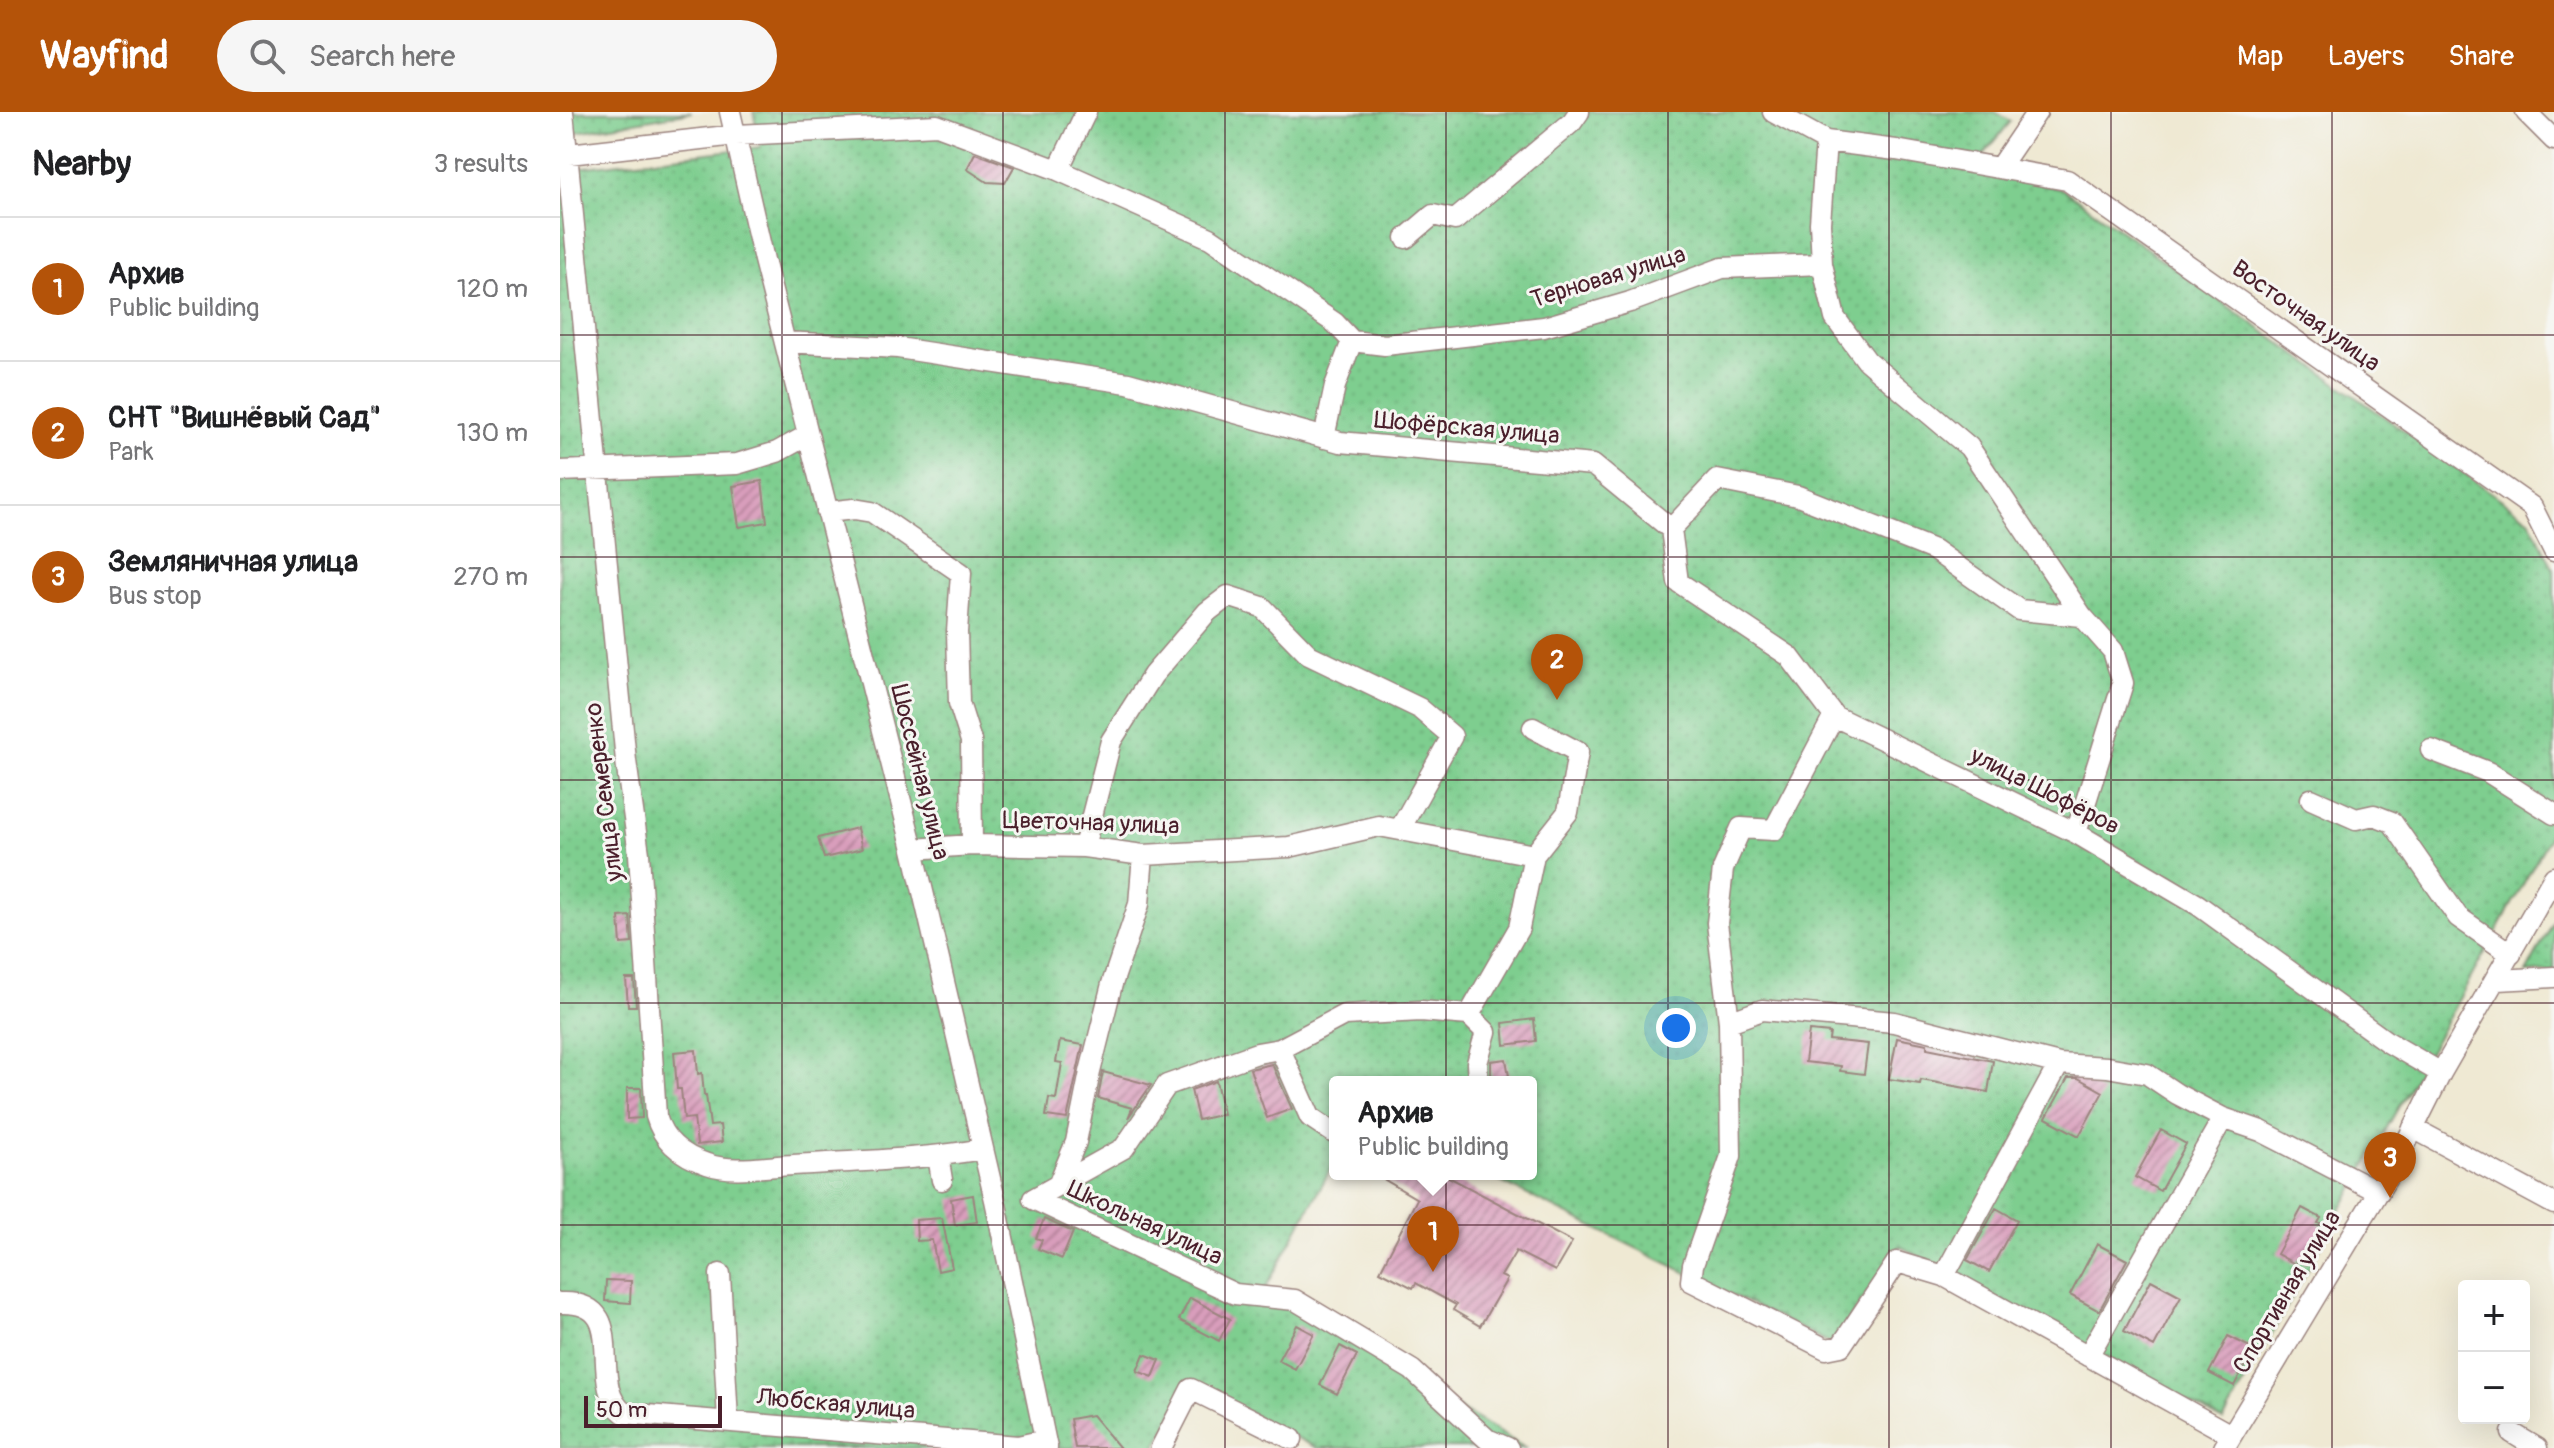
<!DOCTYPE html>
<html lang="en">
<head>
<meta charset="utf-8">
<style>
  :root { --surface:#fff; --page:#f6f6f6; --text:#202124; --muted:#757577; --line:#e0e0e0; --accent:#b45309 }
  body { margin:0; font-family:Pangolin,sans-serif; background:var(--page); color:var(--text) }
  .controls { position:absolute; right:24px; bottom:24px; display:grid; overflow:hidden; border-radius:8px; box-shadow:0 8px 32px #0002 }
  .controls button { width:72px; height:72px; display:grid; place-items:center; padding:0; border:0; border-bottom:2px solid var(--line); background:var(--surface); color:var(--text); font:40px sans-serif }
  .scale { position:absolute; left:24px; bottom:20px; width:138px; box-sizing:border-box; padding-left:8px; border:4px solid #4a1f2b; border-top:0; font-size:22px; line-height:28px; white-space:nowrap; color:#4a1f2b; -webkit-text-stroke:6px #f6f6f2; paint-order:stroke }
  .you { position:absolute; left:1116px; top:916px; width:28px; height:28px; margin:-20px; border:6px solid #fff; border-radius:50%; background:#1a73e8; box-shadow:0 0 0 12px #1a73e833 }
  .badge { display:grid; place-items:center; width:52px; height:52px; border-radius:50%; background:var(--accent); color:#fff; font-size:26px; font-weight:700 }
  .pin { position:absolute; translate:-50% -66px; filter:drop-shadow(0 2px 4px #0008) }
  .pin::after { content:''; position:absolute; top:42px; width:28px; height:24px; background:inherit; clip-path:polygon(0 0,100% 0,50% 100%) }
  .popup { position:absolute; left:769px; top:964px; width:208px; height:104px; box-sizing:border-box; display:grid; place-content:center; border-radius:8px; background:var(--surface); filter:drop-shadow(0 2px 6px #0005); font-size:26px; white-space:nowrap; color:var(--muted) }
  .popup b { font-size:30px; color:var(--text) }
  .popup::after { content:''; position:absolute; left:50%; top:100%; margin-left:-16px; border:16px solid transparent; border-top-color:var(--surface) }
  .list { margin:0; padding:0; list-style:none }
  h2 { display:flex; justify-content:space-between; align-items:center; height:104px; margin:0; padding:0 32px; font-size:34px }
  h2 small { font-size:26px; font-weight:400; color:var(--muted) }
  .list li { display:grid; grid-template-columns:52px 1fr auto; gap:24px; align-items:center; box-sizing:border-box; height:144px; padding:0 32px; border-top:2px solid var(--line) }
  .list b { display:block; font-size:30px; white-space:nowrap }
  .list p { margin:0; font-size:26px; white-space:nowrap; color:var(--muted) }
  .list em { font-size:26px; font-style:normal; color:var(--muted) }
  .icon { flex:none; width:44px; height:44px; fill:none; stroke:currentColor; stroke-width:2; stroke-linecap:round; stroke-linejoin:round }
  .map { position:relative; flex:none; width:1994px; height:1336px; overflow:hidden }
  header { display:flex; align-items:center; gap:48px; box-sizing:border-box; height:112px; padding:0 40px; background:var(--accent); color:#fff }
  header strong { font-size:38px }
  nav { display:flex; gap:44px; margin-inline-start:auto; font-size:28px }
  .search { width:560px; height:72px; background:var(--page); display:flex; align-items:center; gap:20px; box-sizing:border-box; padding:0 28px; border-radius:44px; color:var(--muted); font-size:30px }
  main { display:flex }
  aside { flex:1; background:var(--surface) }
  .map>svg:first-child { display:block }
  .grass { fill:url(#grass-dots); stroke:#64765d; stroke-width:2 }
  .building { fill:url(#building-hatch) }
  .lines { fill:none; stroke-linecap:round; stroke-linejoin:round }
  .minor-casing { stroke:#9c847f; stroke-width:23 }
  .minor { stroke:#fff; stroke-width:20 }
  .grid { fill:none; stroke:#4a1f2b; stroke-width:2; stroke-opacity:0.55 }
  .labels { text-anchor:middle; dominant-baseline:central; stroke-width:6; stroke-linejoin:round; paint-order:stroke }
  .street-label { font-size:24px; fill:#4a1f2b; stroke:#f6f6f2 }
</style>
</head>
<body>
<header>
<strong>Wayfind</strong>
<div class="search"><svg class="icon" aria-label="search" viewBox="0 0 24 24"><circle cx="10" cy="10" r="6"/><path d="M15 15l6 6"/></svg>Search here</div>
<nav><a>Map</a><a>Layers</a><a>Share</a></nav>
</header>
<main>
<aside>
<h2>Nearby<small>3 results</small></h2>
<ul class="list">
<li><span class="badge">1</span><div><b>Архив</b><p>Public building</p></div><em>120 m</em></li>
<li><span class="badge">2</span><div><b>СНТ &quot;Вишнёвый Сад&quot;</b><p>Park</p></div><em>130 m</em></li>
<li><span class="badge">3</span><div><b>Земляничная улица</b><p>Bus stop</p></div><em>270 m</em></li>
</ul>
</aside>
<div class="map">
<svg width="1994" height="1336" viewBox="0 0 1994 1336">
  <defs>
    <pattern id="grass-dots" width="8" height="8" patternUnits="userSpaceOnUse" patternTransform="scale(2)"><rect width="8" height="8" fill="#7ece8f"/><path d="M2 2h.1M6 6h.1" fill="none" stroke="#6eb07c" stroke-width="1.8" stroke-linecap="round"/></pattern>
    <pattern id="building-hatch" width="6" height="6" patternUnits="userSpaceOnUse" patternTransform="scale(2)"><rect width="6" height="6" fill="#d99ebc"/><path d="M-1 1l2-2M0 6l6-6M5 7l2-2" fill="none" stroke="#b28099"/></pattern>
  </defs>
  <rect width="100%" height="100%" fill="#f6f6f2"/>
  <filter id="ink" filterUnits="userSpaceOnUse"><feTurbulence type="fractalNoise" baseFrequency=".0125" numOctaves="2"/><feDisplacementMap in="SourceGraphic" scale="16" xChannelSelector="R" yChannelSelector="G"/><feConvolveMatrix kernelMatrix="1 2 1 2 8 2 1 2 1" color-interpolation-filters="sRGB"/></filter>
  <filter id="wash" filterUnits="userSpaceOnUse"><feTurbulence type="fractalNoise" baseFrequency=".006" numOctaves="4" result="noise"/><feDisplacementMap in="SourceGraphic" scale="32" xChannelSelector="R" yChannelSelector="G"/><feGaussianBlur stdDeviation="1.8" result="paint"/><feColorMatrix in="noise" values="0 0 0 0 0 0 0 0 0 0 0 0 0 0 0 0 0 1.4 0 .05"/><feComposite in="paint" operator="in"/></filter>
  <g filter="url(#wash)">
    <rect width="100%" height="100%" fill="#efe9d3"/>
    <!-- grass -->
    <path class="grass" d="M0,0H132L0,23Z
      M193,0H1435L1451,9L1414,55L1504,78L1970,408L1994,458V717L1663,1309L1340,1134L1272,1232L925,1062H971V970H775V1049L704,1179L965,1336H757L629,1271L595,1336H0V58L201,35Z
      M1994,809V859L1966,861Z"/>
    <g id="blocks">
      <!-- building -->
      <path class="building" d="M415,41L454,55L445,71L427,70L407,57Z
        M202,369L207,410L179,415L173,374Z
        M297,716L302,737L264,746L258,726Z
        M70,804L72,831L61,832L59,805Z
        M66,867H74L76,894H68Z
        M974,907L976,929L945,933L943,911Z
        M1249,919L1270,921L1269,928L1308,932L1304,962L1280,959L1281,954L1245,950Z
        M1337,926L1367,932V936L1433,949L1428,980L1361,968L1360,972L1329,967Z
        M500,929L523,933L507,1007L486,1004L489,986L496,987L502,951L496,950Z
        M136,938L138,962L142,961L144,983H146L150,1014L160,1013L162,1030L137,1033L134,1006L124,1007L121,977H117L114,940Z
        M946,947L950,970H931V949Z
        M712,952L732,997L707,1006L690,957Z
        M543,960L591,973L568,1006L572,996L538,986Z
        M1508,966H1518L1543,980L1519,1024L1486,1006Z
        M656,969L663,1002L638,1008L631,978Z
        M67,976H81L82,1006L67,1007Z
        M1601,1018L1626,1032L1600,1079L1575,1065Z
        M815,1062H883L1012,1130L995,1159L956,1139L941,1164L947,1167L920,1214L893,1198L896,1193L856,1171L853,1176L820,1159L857,1087Z
        M413,1083L417,1110L395,1113L391,1087Z
        M1436,1096L1457,1108L1429,1160L1407,1148Z
        M1742,1096L1761,1106L1758,1111L1766,1115L1746,1152L1738,1147L1735,1152L1717,1142Z
        M382,1106L392,1156L378,1159L372,1128L357,1129L356,1108Z
        M484,1107L513,1120L502,1147L478,1137L482,1128L476,1126Z
        M1537,1132L1567,1148L1539,1199L1510,1183Z
        M46,1168L71,1169L70,1191L45,1189Z
        M1591,1168L1621,1184L1594,1235L1564,1219Z
        M630,1186L670,1207L659,1229L619,1208Z
        M737,1213L754,1222L735,1257L718,1248Z
        M1668,1224L1694,1237L1674,1274L1649,1261Z
        M780,1234L797,1243L777,1282L760,1273Z
        M584,1242L600,1248L593,1265L577,1259Z
        M532,1303L560,1336H515L510,1307Z"/>
    </g>
  </g>
  <g filter="url(#ink)">
    <use href="#blocks" fill-opacity="0" stroke="#9c847f" stroke-width="2"/>
    <g class="lines">
      <defs>
        <path id="minor" d="M3,0L66,649L79,742L96,1004C103,1029 122,1044 147,1052C172,1061 206,1054 233,1053C296,1049 360,1048 423,1037
          M170,0L204,148L353,737L435,1088L487,1336
          M1213,0L1266,29L1336,38L1507,68L1972,395L1994,439
          M1966,0L1994,28
          M0,43L176,23L377,13L498,58L650,126L775,211L792,229L825,233L984,215L1070,190L1162,156L1262,152L1275,206L1307,249L1409,335L1522,504L1553,539L1563,571L1516,721
          M1439,56L1477,0
          M498,58L526,0
          M846,126L873,103L895,108L1012,10L1019,0
          M1262,152L1260,111L1266,29
          M225,230L338,236L568,271L780,330L1033,353L1111,417L1157,368L1238,384L1374,438L1459,498L1522,504
          M764,326L775,274L792,229
          M0,359L177,352L217,340L248,323
          M267,400L294,397L312,400L401,461L397,520L399,591L411,629L412,733L524,735L583,743L729,735L819,714L974,743
          M1111,417L1118,470L1229,544L1274,604L1516,721L1638,793L1826,929L1881,961
          M1274,604L1214,718L1181,716L1163,757L1157,811L1169,910L1171,1044L1133,1153L1131,1169L1266,1237L1281,1234L1337,1150L1384,1164L1671,1323
          M1871,638L1928,660L1994,702
          M1751,687L1796,707L1814,703L1832,710L1898,805L1951,842
          M524,735L551,629L593,563L647,500L668,484L702,495L749,543L859,596L892,624L840,717
          M353,737L412,733
          M583,743L579,792L552,872L530,960L516,1030L498,1073L473,1087L675,1182L735,1188L852,1258L927,1327L948,1336
          M1937,868L1994,865
          M909,903L926,920L917,951L918,970
          M1169,910L1202,898L1334,910L1499,952L1547,955L1587,962L1617,982L1663,1006L1701,1019L1819,1080
          M720,937L750,1005L774,1021
          M1853,1016L1994,1092
          M378,1044L382,1068
          M498,1073L564,1036L607,973L697,941L720,937L784,903L861,899L909,903L959,816L974,743L1008,700L1018,640L973,616
          M160,1162L168,1309
          M1384,1164L1499,952
          M0,1191C75,1188 24,1271 64,1301L458,1334L485,1328
          M1528,1244L1663,1006
          M1952,1321L1977,1336
          M601,1336L631,1277L732,1327
          M1664,1336L1837,1049L1881,961L1994,765"/>
      </defs>
      <!-- minor casing -->
      <use href="#minor" class="minor-casing"/>
      <!-- minor -->
      <use href="#minor" class="minor"/>
    </g>
  </g>
  <!-- grid -->
  <path class="grid" d="M222,0V1336M443,0V1336M665,0V1336M886,0V1336M1108,0V1336M1329,0V1336M1551,0V1336M1772,0V1336M0,223H1994M0,445H1994M0,668H1994M0,891H1994M0,1113H1994"/>
  <g class="labels">
    <!-- street labels -->
    <g class="street-label">
      <text transform="translate(1048 165) rotate(-17)">Терновая улица</text>
      <text transform="translate(1746 204) rotate(35)">Восточная улица</text>
      <text transform="translate(907 316) rotate(5)">Шофёрская улица</text>
      <text transform="translate(360 660) rotate(76)">Шоссейная улица</text>
      <text transform="translate(1485 679) rotate(27)">улица Шофёров</text>
      <text transform="translate(44 680) rotate(-97)">улица Семеренко</text>
      <text transform="translate(531 711) rotate(2)">Цветочная улица</text>
      <text transform="translate(585 1111) rotate(25)">Школьная улица</text>
      <text transform="translate(1727 1180) rotate(-59)">Спортивная улица</text>
      <text transform="translate(276 1292) rotate(5)">Любская улица</text>
    </g>
  </g>
</svg>
<div class="controls">
<button>+</button>
<button>−</button>
</div>
<div class="scale">50 m</div>
<div class="you"></div>
<div class="pin badge" style="left:873px;top:1160px">1</div>
<div class="popup"><b>Архив</b>Public building</div>
<div class="pin badge" style="left:997px;top:588px">2</div>
<div class="pin badge" style="left:1830px;top:1086px">3</div>
</div>
</main>
</body>
</html>
